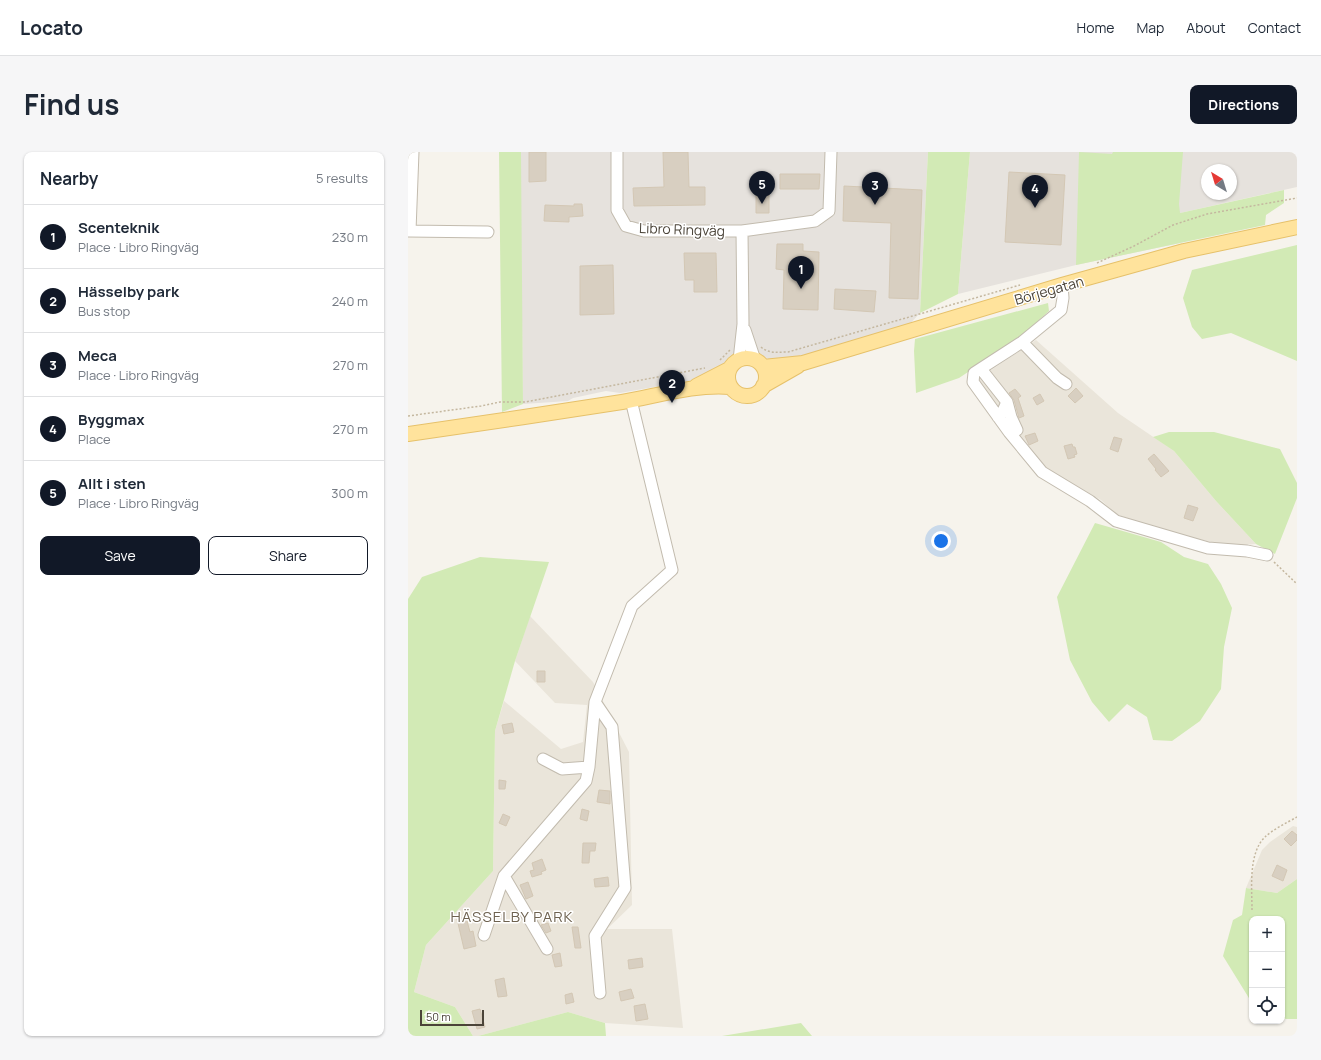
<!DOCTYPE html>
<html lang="en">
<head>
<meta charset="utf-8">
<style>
  :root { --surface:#fff; --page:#f6f6f7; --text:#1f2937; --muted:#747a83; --line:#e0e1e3; --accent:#111827 }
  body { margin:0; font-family:Manrope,sans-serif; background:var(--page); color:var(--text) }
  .controls { position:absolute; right:12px; bottom:12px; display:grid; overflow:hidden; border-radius:8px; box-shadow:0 1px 3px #0004 }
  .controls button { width:36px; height:36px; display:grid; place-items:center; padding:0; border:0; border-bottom:1px solid var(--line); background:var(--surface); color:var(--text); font:20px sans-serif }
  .compass { position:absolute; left:793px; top:12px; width:36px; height:36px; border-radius:50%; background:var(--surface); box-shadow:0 1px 3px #0004; rotate:322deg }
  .scale { position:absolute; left:12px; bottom:10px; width:64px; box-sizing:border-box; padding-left:4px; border:2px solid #4b4439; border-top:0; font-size:11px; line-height:14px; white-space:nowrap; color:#4b4439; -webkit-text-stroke:3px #fff; paint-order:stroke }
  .you { position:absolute; left:533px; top:389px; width:14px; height:14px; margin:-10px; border:3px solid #fff; border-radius:50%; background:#1a73e8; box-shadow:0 0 0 6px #1a73e833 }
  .badge { display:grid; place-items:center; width:26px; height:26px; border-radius:50%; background:var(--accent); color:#fff; font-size:13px; font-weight:700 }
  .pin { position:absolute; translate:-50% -33px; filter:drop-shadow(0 1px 2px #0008) }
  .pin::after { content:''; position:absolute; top:21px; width:14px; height:12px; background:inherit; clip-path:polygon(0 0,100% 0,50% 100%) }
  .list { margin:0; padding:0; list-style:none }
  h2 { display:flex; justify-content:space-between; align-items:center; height:52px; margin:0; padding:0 16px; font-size:17px }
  h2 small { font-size:13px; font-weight:400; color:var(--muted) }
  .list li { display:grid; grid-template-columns:26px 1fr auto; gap:12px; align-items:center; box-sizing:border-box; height:64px; padding:0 16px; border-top:1px solid var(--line) }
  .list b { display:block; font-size:15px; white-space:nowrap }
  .list p { margin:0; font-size:13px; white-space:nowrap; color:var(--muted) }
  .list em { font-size:13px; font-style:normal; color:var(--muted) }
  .actions { display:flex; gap:8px; padding:12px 16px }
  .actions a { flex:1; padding:9px 0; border:1px solid var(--accent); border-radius:8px; text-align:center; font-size:14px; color:var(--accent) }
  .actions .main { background:var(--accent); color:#fff }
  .icon { flex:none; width:22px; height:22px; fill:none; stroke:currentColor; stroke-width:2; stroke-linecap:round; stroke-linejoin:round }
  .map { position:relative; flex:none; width:889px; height:884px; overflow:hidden; border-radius:8px }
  header { display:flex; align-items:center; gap:24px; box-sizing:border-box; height:56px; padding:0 20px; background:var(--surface); border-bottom:1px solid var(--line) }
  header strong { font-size:19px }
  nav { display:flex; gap:22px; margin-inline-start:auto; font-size:14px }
  .intro { display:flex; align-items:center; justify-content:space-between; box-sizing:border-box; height:96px; padding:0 24px }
  h1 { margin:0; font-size:28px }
  .button { padding:10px 18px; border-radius:8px; background:var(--accent); color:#fff; font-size:14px; font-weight:700 }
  main { display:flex; gap:24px; padding:0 24px }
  aside { flex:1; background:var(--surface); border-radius:8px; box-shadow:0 1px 3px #0004 }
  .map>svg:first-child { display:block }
  .residential { fill:#eae5da }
  .industrial { fill:#e6e2dd; fill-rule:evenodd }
  .green { fill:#d2eab5 }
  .building { fill:#d8cfc1; stroke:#d3c7b4 }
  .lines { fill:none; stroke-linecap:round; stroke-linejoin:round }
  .minor-casing { stroke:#c2bbae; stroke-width:13 }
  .major-casing { stroke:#e6c16a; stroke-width:16 }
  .path { stroke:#c4b79f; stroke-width:1.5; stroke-dasharray:2 2; stroke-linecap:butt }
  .minor { stroke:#fff; stroke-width:11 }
  .major { stroke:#ffe39c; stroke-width:14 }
  .labels { text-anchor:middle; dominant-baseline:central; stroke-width:3; stroke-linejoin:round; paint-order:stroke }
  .street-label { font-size:14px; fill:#4b4439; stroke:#fff }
  .neighbourhood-label { font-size:15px; letter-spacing:1px; fill:#6e6250; stroke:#fff }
</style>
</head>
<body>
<header>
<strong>Locato</strong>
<nav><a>Home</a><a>Map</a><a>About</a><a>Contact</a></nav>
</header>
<div class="intro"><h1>Find us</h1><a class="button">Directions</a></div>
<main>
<aside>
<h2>Nearby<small>5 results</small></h2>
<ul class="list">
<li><span class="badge">1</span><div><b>Scenteknik</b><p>Place · Libro Ringväg</p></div><em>230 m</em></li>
<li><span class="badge">2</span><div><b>Hässelby park</b><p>Bus stop</p></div><em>240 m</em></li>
<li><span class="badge">3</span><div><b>Meca</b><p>Place · Libro Ringväg</p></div><em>270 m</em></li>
<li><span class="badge">4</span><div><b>Byggmax</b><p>Place</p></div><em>270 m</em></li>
<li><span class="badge">5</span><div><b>Allt i sten</b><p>Place · Libro Ringväg</p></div><em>300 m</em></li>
</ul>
<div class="actions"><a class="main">Save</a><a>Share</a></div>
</aside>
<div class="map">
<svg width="889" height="884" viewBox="0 0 889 884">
  <rect width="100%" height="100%" fill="#f6f3ec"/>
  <!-- residential -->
  <path class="residential" d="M628,188L710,261L766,299L808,349L848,392L834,393L807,391L757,379L708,362L693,348L637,317L609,283L570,227Z
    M122,464L185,530L221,600L224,753L199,777H264L275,876L197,871L160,860L70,884H65L47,855L6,840L18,793L85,719L87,579L96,549L153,597L175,590L179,553L147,551L107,509Z
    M885,674L889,675V727L869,741L838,736L854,698L862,690Z"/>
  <!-- industrial -->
  <path class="industrial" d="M112,0H520L512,161L498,176L369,210L338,199L286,228L212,241L198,239L165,246L160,249L115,252Z
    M562,0H889V35L772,61V91L668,113L550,142ZM799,18H823V42H799Z"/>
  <!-- green -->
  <path class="green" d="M91,0H113L115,252L94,260Z
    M520,0H562L550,142L512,161Z
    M671,0L704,2L705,0H775L771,52L772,61L876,38V51L858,63L857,73L668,113Z
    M889,93V209L823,181L794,187L784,175L775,146L784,118Z
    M640,151L641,159L610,187L551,226L508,241L506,199L507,187Z
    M761,280H806L872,297L889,331V346L867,402L848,392L808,349L766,299L745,285Z
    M687,371L753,390L776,405L800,412L813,432L824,456L816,495L813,537L792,569L764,589L745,588L739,565L719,552L701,570L684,550L662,508L649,445Z
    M72,405L141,410L107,509L87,579L85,719L18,793L6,840L47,855L65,884H0V447L14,425Z
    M889,727V867H878L874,865V767H844V851L815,804L825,768L834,763L838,736L869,741Z
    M160,860L197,871L198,884H70Z
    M393,871L404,884H314Z"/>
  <!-- building -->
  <path class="building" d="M121,0H138V29L121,30Z
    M255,0H280L281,35H297V53L226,54L225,36L256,35Z
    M601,20L657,23L653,93L597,90Z
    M372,22H412L411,37H372Z
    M436,34L514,38L510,147L481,146L483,71L435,69Z
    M348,43H361V61H348Z
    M166,52H174L175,64L161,65V70L136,69L137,53L166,54Z
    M369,92H395V99L411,100L410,158L375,157L376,118L368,117Z
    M276,101H308L309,140H286V128H277Z
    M205,113L206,162L172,163V114Z
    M427,137L468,139L466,160L426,157Z
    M668,236L675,244L667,251L660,244Z
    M607,237L613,244L610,246L616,264L611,266L606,248L601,241Z
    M632,242L636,249L629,253L625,246Z
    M627,281L630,289L621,293L617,284Z
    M706,285L714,287L710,300L702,297Z
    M664,292L665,295H667L669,302L666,303L667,305L660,307L656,294Z
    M746,302L761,319L753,325L747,318L748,317L740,307Z
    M780,353L790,356L785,369L776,366Z
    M129,519H137V530H129Z
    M104,571L106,580L96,582L94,573Z
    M91,628L98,629L97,637H91Z
    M191,638L202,639V652L189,650Z
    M174,657L181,659L179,669L172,667Z
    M95,662L102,665L98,674L91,671Z
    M884,679L889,683V688L883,694L876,687Z
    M175,691H188L187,699H182L181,711H174Z
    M134,707L138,718L133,720L134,722L124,725L122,719L126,718L124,711Z
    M869,713L879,718L875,729L864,724Z
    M200,725L201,734L187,735L186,727Z
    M120,730L125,744L118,747L112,733Z
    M58,765L62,780L65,779L68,794L56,797L49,767Z
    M140,771L143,779L138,781L133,773Z
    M164,775H170L173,796H167Z
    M152,801L154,814L147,815L144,803Z
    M234,806L235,815L221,817L220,808Z
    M96,826L99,844L90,845L87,828Z
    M223,837L226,846L213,849L211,840Z
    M164,841L166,850L158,852L157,843Z
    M237,852L240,867L228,869L226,854Z
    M72,857L77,875L69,877L64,859Z"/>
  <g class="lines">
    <defs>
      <path id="minor" d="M209,0V58L218,74L236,79H334L407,69L421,59L423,0
        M0,79L80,80
        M2,79L5,0
        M654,133L655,146L653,158L614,190L566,221L565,230L601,280L634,320L682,349L708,369L800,396L839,399L859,403
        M337,178L347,208
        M614,190L649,226L658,232
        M331,208L335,172L334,79
        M573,217L599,250L595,259L590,265
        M599,250L603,265L609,278
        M135,607L154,617L181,615L187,550
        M96,724L139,797
        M76,783L96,724L178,629L181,615
        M192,841L187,784L217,736L204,575L187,550L224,454L264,418L223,248"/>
      <path id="major" d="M320 225a19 19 0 1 1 38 0a19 19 0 1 1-38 0Z
        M355,215L395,211L654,133L776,99L889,75
        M288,234L321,217
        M355,234L390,214
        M0,282C71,272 143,261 214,250C249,244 287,232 322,235"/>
    </defs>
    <!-- minor casing -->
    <use href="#minor" class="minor-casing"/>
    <!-- major casing -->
    <use href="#major" class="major-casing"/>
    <!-- path -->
    <path class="path" d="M689,111L726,94L765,73L799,62L889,46
      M353,195C361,202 370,200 380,200L612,133
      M312,208L322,198
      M0,264L73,254L92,250H117L297,216
      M866,410L889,432
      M844,758C844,737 840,701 857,685C864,678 880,670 889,665"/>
    <!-- minor -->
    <use href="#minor" class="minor"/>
    <!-- major -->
    <use href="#major" class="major"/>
  </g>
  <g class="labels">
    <!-- street labels -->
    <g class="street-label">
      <text transform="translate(274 77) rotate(2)">Libro Ringväg</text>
      <text transform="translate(641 138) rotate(-16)">Börjegatan</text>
    </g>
    <!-- neighbourhood labels -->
    <g class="neighbourhood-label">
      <text x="104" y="764">HÄSSELBY PARK</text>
    </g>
  </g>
</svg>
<div class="controls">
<button>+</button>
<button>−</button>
<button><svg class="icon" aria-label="locate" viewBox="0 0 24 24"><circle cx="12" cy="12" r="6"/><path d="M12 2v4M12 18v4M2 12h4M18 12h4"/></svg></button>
</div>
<svg class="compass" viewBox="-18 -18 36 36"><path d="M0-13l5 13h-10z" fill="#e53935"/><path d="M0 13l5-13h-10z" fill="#747a83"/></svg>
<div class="scale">50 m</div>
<div class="you"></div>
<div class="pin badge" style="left:393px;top:137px">1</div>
<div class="pin badge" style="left:264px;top:251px">2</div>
<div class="pin badge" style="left:467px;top:53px">3</div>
<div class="pin badge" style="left:627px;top:56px">4</div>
<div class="pin badge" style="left:354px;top:52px">5</div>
</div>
</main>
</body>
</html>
